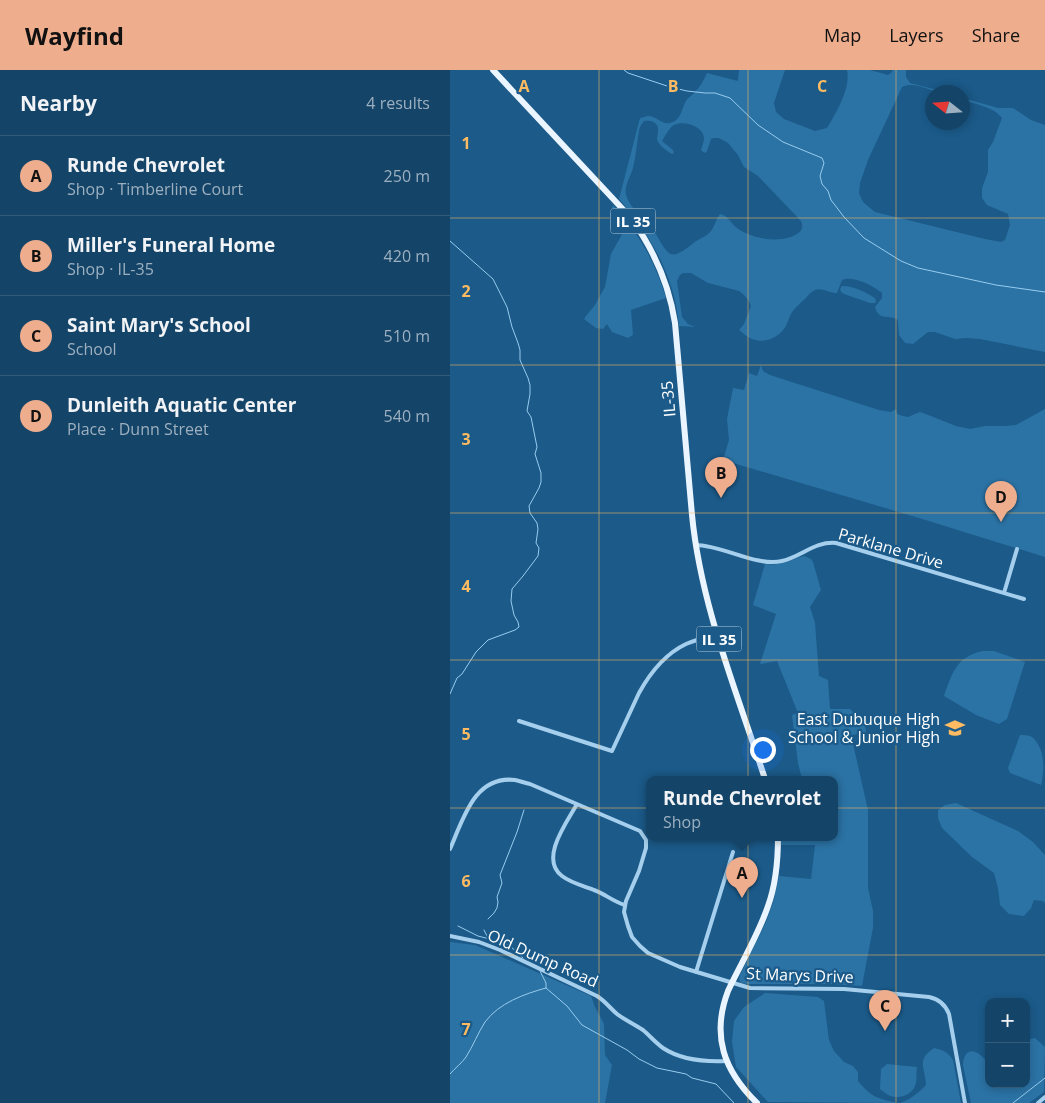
<!DOCTYPE html>
<html lang="en">
<head>
<meta charset="utf-8">
<style>
  :root { --surface:#144467; --page:#1d4b6d; --text:#f1f3f6; --muted:#9db0c0; --line:#335c7b; --accent:#eead8d }
  body { margin:0; font-family:"Open Sans",sans-serif; background:var(--page); color:var(--text) }
  .controls { position:absolute; right:15px; bottom:15px; display:grid; overflow:hidden; border-radius:10px; box-shadow:0 2px 8px #0003 }
  .controls button { width:45px; height:45px; display:grid; place-items:center; padding:0; border:0; border-bottom:1px solid var(--line); background:var(--surface); color:var(--text); font:25px sans-serif }
  .compass { position:absolute; left:475px; top:15px; width:45px; height:45px; border-radius:50%; background:var(--surface); box-shadow:0 2px 8px #0003; rotate:287deg }
  .you { position:absolute; left:312px; top:679px; width:18px; height:18px; margin:-12px; border:4px solid #fff; border-radius:50%; background:#1a73e8; box-shadow:0 0 0 8px #1a73e833 }
  .badge { display:grid; place-items:center; width:32px; height:32px; border-radius:50%; background:var(--accent); color:#111; font-size:16px; font-weight:700 }
  .pin { position:absolute; translate:-50% -41px; filter:drop-shadow(0 1px 2px #0008) }
  .pin::after { content:''; position:absolute; top:26px; width:18px; height:15px; background:inherit; clip-path:polygon(0 0,100% 0,50% 100%) }
  .popup { position:absolute; left:196px; top:706px; width:192px; height:65px; box-sizing:border-box; display:grid; place-content:center; border-radius:10px; background:var(--surface); filter:drop-shadow(0 1px 4px #0005); font-size:16px; white-space:nowrap; color:var(--muted) }
  .popup b { font-size:19px; color:var(--text) }
  .popup::after { content:''; position:absolute; left:50%; top:100%; margin-left:-10px; border:10px solid transparent; border-top-color:var(--surface) }
  .list { margin:0; padding:0; list-style:none }
  h2 { display:flex; justify-content:space-between; align-items:center; height:65px; margin:0; padding:0 20px; font-size:21px }
  h2 small { font-size:16px; font-weight:400; color:var(--muted) }
  .list li { display:grid; grid-template-columns:32px 1fr auto; gap:15px; align-items:center; box-sizing:border-box; height:80px; padding:0 20px; border-top:1px solid var(--line) }
  .list b { display:block; font-size:19px; white-space:nowrap }
  .list p { margin:0; font-size:16px; white-space:nowrap; color:var(--muted) }
  .list em { font-size:16px; font-style:normal; color:var(--muted) }
  .map { position:relative; flex:none; width:595px; height:1033px; overflow:hidden }
  header { display:flex; align-items:center; gap:30px; box-sizing:border-box; height:70px; padding:0 25px; background:var(--accent); color:#111 }
  header strong { font-size:24px }
  nav { display:flex; gap:28px; margin-inline-start:auto; font-size:18px }
  main { display:flex }
  aside { flex:1; background:var(--surface) }
  .map>svg:first-child { display:block }
  .green { fill:#2b73a5; fill-rule:evenodd }
  .lines { fill:none; stroke-linecap:round; stroke-linejoin:round }
  .stream { stroke:#98ccef; stroke-width:1 }
  .minor { stroke:#a5cfed; stroke-width:4 }
  .primary { stroke:#eaf5ff; stroke-width:6 }
  .grid { fill:none; stroke:#febb61; stroke-width:1; stroke-opacity:0.55 }
  .labels { text-anchor:middle; dominant-baseline:central; stroke-width:4.5; stroke-linejoin:round; paint-order:stroke }
  .shield { fill:#1b5a89; stroke:#bbcedc; stroke-width:1 }
  .shield-label { font-size:15px; font-weight:bold; fill:#fff }
  .street-label { font-size:16px; fill:#fff; stroke:#1b5a89 }
  .poi-label { font-size:16px; fill:#fff; stroke:#1b5a89; text-anchor:end }
  .grid-label { font-size:16px; text-anchor:middle; font-weight:bold; fill:#febb61; stroke:#1b5a89; stroke-width:4.5; stroke-linejoin:round; paint-order:stroke }
</style>
</head>
<body>
<header>
<strong>Wayfind</strong>
<nav><a>Map</a><a>Layers</a><a>Share</a></nav>
</header>
<main>
<aside>
<h2>Nearby<small>4 results</small></h2>
<ul class="list">
<li><span class="badge">A</span><div><b>Runde Chevrolet</b><p>Shop · Timberline Court</p></div><em>250 m</em></li>
<li><span class="badge">B</span><div><b>Miller's Funeral Home</b><p>Shop · IL-35</p></div><em>420 m</em></li>
<li><span class="badge">C</span><div><b>Saint Mary's School</b><p>School</p></div><em>510 m</em></li>
<li><span class="badge">D</span><div><b>Dunleith Aquatic Center</b><p>Place · Dunn Street</p></div><em>540 m</em></li>
</ul>
</aside>
<div class="map">
<svg width="595" height="1033" viewBox="0 0 595 1033">
  <rect width="100%" height="100%" fill="#1b5a89"/>
  <!-- green -->
  <path class="green" d="M289,0H335L324,33L326,42L334,49L365,61L377,58C386,43 401,18 397,0H420L438,5L441,3L443,0H456V7L460,13L495,22C481,23 465,10 452,17L418,90L410,113L409,123L413,132L425,142L535,169L551,172L555,170L560,155L558,144L537,135L532,128V118L538,102V80L543,72L552,48C544,37 525,34 513,30V28L548,38H563L581,50L595,55V282L530,269L516,268L505,269L485,262H478L463,274L455,273L449,265L448,250C439,244 429,252 425,237L432,228V223C423,216 404,205 392,210L387,223C380,223 371,217 365,220C361,222 358,225 356,228C351,232 346,237 342,242C339,247 338,252 336,256C329,268 314,274 302,269C297,267 293,263 289,260L294,254L301,236L299,231L294,225L289,221L258,213L241,203H233L230,205L227,211L232,247L238,254L245,257L229,256C225,207 201,165 169,129L190,48C192,48 197,46 198,46C207,46 212,55 220,53C232,50 231,39 236,31C237,28 242,26 244,23C250,17 254,10 257,3L288,11ZM194,51C201,50 209,52 208,61C208,64 207,66 207,69C208,75 217,81 222,84L224,83L223,80L212,71C215,66 219,58 224,55C234,50 253,56 254,68C254,72 252,76 251,80L253,82L255,83L257,81L261,69L264,68H269L278,73L288,85L294,97L308,106L351,151C353,156 353,160 347,164C332,174 301,169 287,158C281,154 278,145 270,144C266,149 265,156 261,161C257,166 253,167 248,170C241,174 227,189 219,183C213,179 207,164 202,158C194,149 178,136 176,124C174,116 181,106 183,98C186,86 187,72 189,60L191,55Z
    M163,135C189,164 205,191 216,228L181,240L183,265L178,268L162,262L157,254L153,259L146,258L134,249L136,246L145,235L155,217L161,184L176,157C174,152 170,148 165,144L160,146Z
    M392,216C404,216 415,222 425,228L426,231L425,233H420L394,224L391,222L390,219Z
    M311,295L313,301L320,305L429,340L441,342L446,339L447,344L453,346L458,347L465,344L470,342L481,346L506,356L520,359L535,356H555L566,355L595,339V487L469,448L273,390L279,370L277,349L283,318L294,320L299,303L307,306Z
    M354,486L361,489L363,492L371,520L360,537L365,553L369,606L378,610L380,639H400L415,653L416,663L401,665L418,740V818L423,841V858L412,916L382,914H297L291,913L289,910L290,905L316,852L324,829L329,806L361,809L365,775H331V767H384V709H352L348,693L342,645L348,643L327,591L310,594L326,544L303,535L315,494C330,496 340,490 354,486Z
    M533,581H544L575,592L557,649L549,654L526,645L494,626C502,603 507,586 533,581Z
    M570,665C574,665 578,665 582,667C595,678 595,699 591,715L560,703L558,698Z
    M506,733L568,761L583,772L595,785V833L593,831L584,830L581,838L574,846L559,844L550,835L548,818L544,803L522,787L492,758L488,748V740L495,735Z
    M0,872L25,875L141,926L145,937L154,954L155,985L162,995L155,1033H0Z
    M315,923L368,927L374,931L379,970L384,981L394,992L403,996L408,1002V1011C421,1027 427,1028 447,1033L318,1032L286,997L282,972L284,951L294,937Z
    M585,968L595,977L594,1022L579,1033H521L513,995C513,989 516,978 525,982C530,983 535,990 539,993V1014H576V970Z
    M484,978C493,980 498,982 503,990L511,1033H450C461,1029 468,1023 476,1015C475,997 466,990 484,978Z
    M437,994L467,997C466,1002 467,1008 466,1013C463,1025 451,1029 440,1026C436,1024 433,1021 430,1019L431,999Z"/>
  <g class="lines">
    <!-- stream -->
    <path class="stream" d="M174,0L178,3L220,17L237,21L255,23H265L280,28L308,55L333,72L372,88L374,93L370,106L372,114L378,121L381,130L394,147L414,168L451,191L468,198L546,215L595,222
      M0,171L43,209L57,237L62,257L68,273L70,280V290L78,308L80,315V324L77,341L81,347L87,377L85,384L91,403V412L89,418L79,436L80,443L87,453L88,459L86,473L89,478L88,486L73,506L62,519L61,531L64,545L68,552L69,557L65,560L38,570L26,582L12,604L7,608L0,624
      M38,849L44,843L47,838L48,832L47,827L52,813L50,805L67,762L74,740
      M8,856L28,866L51,872L59,875L73,888
      M34,860L38,868
      M90,901L96,913V918L117,936L132,955L177,980L189,989L207,998L236,1004L242,1008L266,1014L284,1033
      M0,1004C5,998 12,993 16,987C23,976 28,963 35,952C49,933 74,924 96,918
      M563,1033L595,1008"/>
    <!-- minor -->
    <path class="minor" d="M245,475C273,475 306,497 332,491C351,487 365,471 386,473L574,529
      M554,523L567,479
      M69,651L162,681L189,623C200,603 215,584 236,574C246,570 256,567 267,564
      M127,734C117,752 89,789 112,806C121,813 134,816 144,820C155,824 164,832 175,835
      M0,779C13,750 24,705 65,710C70,711 75,713 80,714L190,761L196,770V778L189,801L176,831L174,842L178,856L182,867L190,876L198,883L230,897L300,918L394,919L479,927C489,929 495,934 499,944L515,1033
      M0,866L29,872L50,880L147,926C155,931 160,938 167,944C175,950 184,954 193,960C200,966 206,973 213,978C231,990 256,992 277,991
      M246,902L283,782
      M588,1033L595,1027"/>
    <!-- primary -->
    <path class="primary" d="M43,0L181,148C204,180 219,214 225,253L242,445C251,537 287,622 315,709
      M307,1033C274,1001 261,966 278,921C291,893 308,866 318,836C326,814 328,790 328,767"/>
  </g>
  <!-- grid -->
  <path class="grid" d="M149,0V1033M298,0V1033M446,0V1033M0,148H595M0,295H595M0,443H595M0,590H595M0,738H595M0,885H595"/>
  <!-- icons -->
  <defs>
    <symbol id="school-bare" viewBox="-9 -9 18 18"><path d="M0-5L7-2L0 1L-7-2ZM-4 1L0 2.5L4 1V4Q0 6-4 4Z" fill="#febb61" stroke="#1b5a89" stroke-width="2.5" paint-order="stroke"/></symbol>
  </defs>
  <g fill-rule="evenodd">
    <use href="#school-bare" x="491" y="644" width="28" height="28"/>
  </g>
  <g class="labels">
    <!-- shield labels -->
    <g class="shield">
      <rect x="160.5" y="138.5" width="45" height="25" rx="4"/>
      <rect x="246.5" y="556.5" width="45" height="25" rx="4"/>
    </g>
    <g class="shield-label">
      <text x="183" y="151">IL 35</text>
      <text x="269" y="569">IL 35</text>
    </g>
    <!-- street labels -->
    <g class="street-label">
      <text transform="translate(218 329) rotate(-95)">IL-35</text>
      <text transform="translate(441 478) rotate(16)">Parklane Drive</text>
      <text transform="translate(93 888) rotate(24)">Old Dump Road</text>
      <text transform="translate(350 905) rotate(2)">St Marys Drive</text>
    </g>
    <!-- poi labels -->
    <g class="poi-label">
      <text x="490" y="649">East Dubuque High<tspan x="490" dy="18">School &amp; Junior High</tspan></text>
    </g>
  </g>
  <g class="grid-label">
    <text x="74" y="22">A</text>
    <text x="223" y="22">B</text>
    <text x="372" y="22">C</text>
    <text x="16" y="79">1</text>
    <text x="16" y="227">2</text>
    <text x="16" y="375">3</text>
    <text x="16" y="522">4</text>
    <text x="16" y="670">5</text>
    <text x="16" y="817">6</text>
    <text x="16" y="965">7</text>
  </g>
</svg>
<div class="controls">
<button>+</button>
<button>−</button>
</div>
<svg class="compass" viewBox="-18 -18 36 36"><path d="M0-13l5 13h-10z" fill="#e53935"/><path d="M0 13l5-13h-10z" fill="#9db0c0"/></svg>
<div class="you"></div>
<div class="pin badge" style="left:292px;top:828px">A</div>
<div class="popup"><b>Runde Chevrolet</b>Shop</div>
<div class="pin badge" style="left:271px;top:428px">B</div>
<div class="pin badge" style="left:435px;top:961px">C</div>
<div class="pin badge" style="left:551px;top:452px">D</div>
</div>
</main>
</body>
</html>
